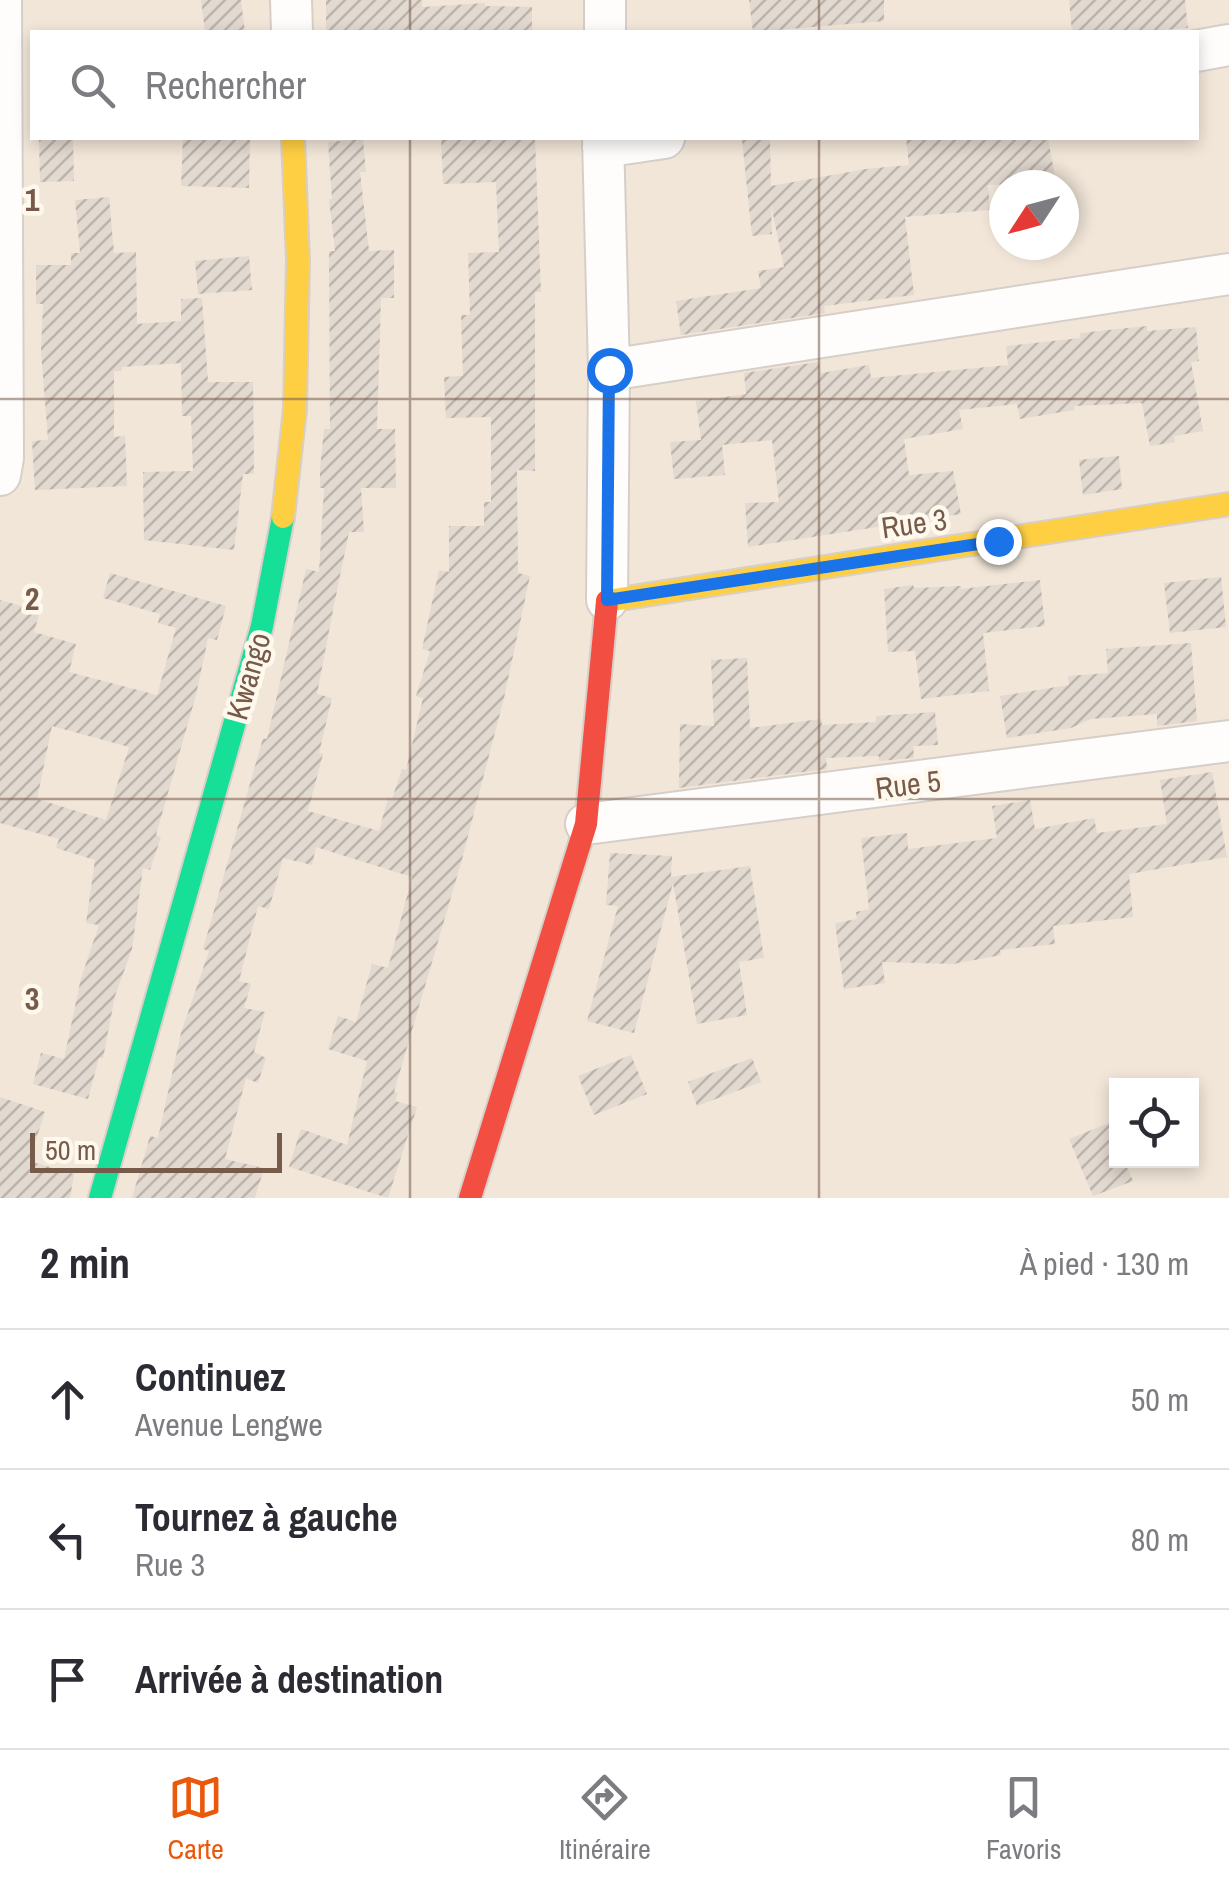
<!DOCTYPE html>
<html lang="fr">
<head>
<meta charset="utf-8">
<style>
  :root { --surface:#fff; --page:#f7f7f7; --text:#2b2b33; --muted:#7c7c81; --line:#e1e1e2; --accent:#ea580c }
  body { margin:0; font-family:"Archivo Narrow",sans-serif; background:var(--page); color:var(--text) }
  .controls { position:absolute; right:30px; bottom:30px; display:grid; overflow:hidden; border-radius:0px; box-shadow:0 5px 15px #0003 }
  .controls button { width:90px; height:90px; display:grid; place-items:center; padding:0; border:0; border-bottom:2px solid var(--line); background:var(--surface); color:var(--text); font:50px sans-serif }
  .compass { position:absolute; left:989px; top:170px; width:90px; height:90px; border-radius:50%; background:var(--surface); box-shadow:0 5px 15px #0003; rotate:234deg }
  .scale { position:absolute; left:30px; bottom:25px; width:252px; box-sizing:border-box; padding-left:10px; border:5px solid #775b4a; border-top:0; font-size:28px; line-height:35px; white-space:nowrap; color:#775b4a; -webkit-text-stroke:8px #fff8ed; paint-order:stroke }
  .stop { position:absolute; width:30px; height:30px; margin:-22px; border:8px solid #1a73e8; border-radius:50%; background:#fff }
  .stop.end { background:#1a73e8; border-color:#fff; box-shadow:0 2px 10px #0008 }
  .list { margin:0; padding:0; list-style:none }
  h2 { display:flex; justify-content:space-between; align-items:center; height:130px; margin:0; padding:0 40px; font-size:42px }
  h2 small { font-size:32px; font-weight:400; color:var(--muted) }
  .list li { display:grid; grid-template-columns:65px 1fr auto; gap:30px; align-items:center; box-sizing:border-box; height:140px; padding:0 40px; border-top:2px solid var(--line) }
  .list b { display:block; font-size:38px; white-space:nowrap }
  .list p { margin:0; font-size:32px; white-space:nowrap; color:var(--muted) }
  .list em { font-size:32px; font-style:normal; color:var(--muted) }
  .icon { flex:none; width:55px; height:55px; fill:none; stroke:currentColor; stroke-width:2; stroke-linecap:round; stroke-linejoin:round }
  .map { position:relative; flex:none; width:1229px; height:1198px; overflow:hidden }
  .search { position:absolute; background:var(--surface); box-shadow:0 5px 15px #0003; left:30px; right:30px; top:30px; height:110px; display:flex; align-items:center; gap:25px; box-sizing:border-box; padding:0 35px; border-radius:0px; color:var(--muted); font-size:38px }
  .sheet { height:550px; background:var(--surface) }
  nav { display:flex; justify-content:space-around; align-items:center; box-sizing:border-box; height:140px; border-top:2px solid var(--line); background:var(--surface); font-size:28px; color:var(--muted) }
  nav a { display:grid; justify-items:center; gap:5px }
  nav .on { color:var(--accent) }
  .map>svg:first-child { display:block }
  .residential { fill:#f1e6d8; fill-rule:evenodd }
  .building { fill:url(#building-hatch); fill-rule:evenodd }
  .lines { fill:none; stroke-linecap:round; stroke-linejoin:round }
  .street-casing { stroke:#d6cfc8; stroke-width:44 }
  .fast-casing { stroke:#d7cfc8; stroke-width:26 }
  .slow-casing { stroke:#d7cfc8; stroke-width:26 }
  .jam-casing { stroke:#d7cfc8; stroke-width:26 }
  .street { stroke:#fefdfc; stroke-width:40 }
  .fast { stroke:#16e098; stroke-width:22 }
  .slow { stroke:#ffcf43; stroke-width:22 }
  .jam { stroke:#f24e42; stroke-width:22 }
  .route { stroke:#1a73e8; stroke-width:12 }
  .grid { fill:none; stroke:#775b4a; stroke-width:2.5; stroke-opacity:0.55 }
  .labels { text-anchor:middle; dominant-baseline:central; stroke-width:9; stroke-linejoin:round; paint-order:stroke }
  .street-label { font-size:30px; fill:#775b4a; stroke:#fff8ed }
  .grid-label { font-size:32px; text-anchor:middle; font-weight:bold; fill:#775b4a; stroke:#fff8ed; stroke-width:9; stroke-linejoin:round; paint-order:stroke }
</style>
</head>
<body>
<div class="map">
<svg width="1229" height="1198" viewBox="0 0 1229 1198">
  <defs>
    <pattern id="building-hatch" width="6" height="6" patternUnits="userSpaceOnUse" patternTransform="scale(2.5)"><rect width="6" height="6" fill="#e2d9d0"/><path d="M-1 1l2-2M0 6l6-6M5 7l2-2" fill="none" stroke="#bcb3ab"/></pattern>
  </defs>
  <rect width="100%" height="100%" fill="#f8f3eb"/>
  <!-- residential -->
  <path class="residential" d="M0,0H1229V1198H0ZM32,32H1196V138H32ZM1004,185H1064V245H1004ZM1116,1086H1192V1160H1116Z"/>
  <!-- building -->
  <path class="building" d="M201,0H241L245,32H205Z
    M326,0H422V7L485,3V6L532,7V32H326Z
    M749,0H884V21L753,32Z
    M1069,0H1185L1188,28L1138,32H1072Z
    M183,138H250L249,188L181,186Z
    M441,138H535L541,292H535V471L517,470L518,573L530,576L504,698L461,863L394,1092L398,1093L395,1101L417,1107L388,1198L289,1167L301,1129L347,1145L367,1061L328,1049L338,1016L356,1022L372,964L388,968L412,877L316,847L312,865L283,858L269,909L258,906L239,981L251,984L244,1008L265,1012L254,1052L266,1058L258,1083L246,1078L225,1159L264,1168L255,1198H132L150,1136L158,1138L181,1033L209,951L203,949L263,738L267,739L306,569L319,572L324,488H320V469L324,429H330L329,251H335L329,199H332L328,142L363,139L366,172H360L369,251L394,250V298H381L377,429H395L396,488H361L364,532H349L333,610L317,694L332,698L319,753L323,754L308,811L379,831L388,798L392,799L402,769L406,770L423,698L416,696L430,651L422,649L439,570L449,572V526H484V502H491V417L446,418L444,377L463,376L461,315H470L468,253L499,252L496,182L443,184Z
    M906,138H1048L1056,183L988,185L990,210L905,217L914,295L824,306L825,313L681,335L676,301L761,288L758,271L784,267L771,205L772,234L752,236L742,140H770L771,186L866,169L909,165Z
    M73,139L74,181L40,182L39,140Z
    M109,197L114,253L136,252L137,324L181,321V299L202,298L208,382H253L254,474H243L234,550L144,540L143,472L193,471L191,416H182L181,363L122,367V371H114V437L125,436L127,486L35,490L32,441L48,440L41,351L43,304H36V265H71V253H80L75,200Z
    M249,256L252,290L198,294L195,261Z
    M1147,326V331L1196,327L1199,361L1191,362L1203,431L1174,436L1175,442L1150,446L1142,403L1074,406V410L1020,419L1017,404L959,410L963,429L904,439L909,475L953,471L961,514L748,547L745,503L779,502L772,440L722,445L725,475L674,479L670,442L701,440L696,401L746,394L744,373L819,362L821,373L869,365L871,378L1008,365L1006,346L1080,338V333Z
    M1119,456L1122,489L1083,495L1079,460Z
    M110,573L226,606L217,640L208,638L196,695L156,835L161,837L150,870L143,868L132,949L115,996L103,1058H99L88,1099L33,1084L41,1053L64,1059L81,978L99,925L86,923L95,860L56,848L59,839L0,823V600L40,611L34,632L76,644L69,672L157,695L176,628L158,623L160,614L103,598ZM52,726L129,747L106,820L37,799Z
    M1221,577L1226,627L1170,633L1164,583Z
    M1040,580L1045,626L983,633L989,691L921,699L915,651L888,652L884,589L913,585L914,588L961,586V589Z
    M1191,643L1197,721L1157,726V714L1091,719L1071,728L1007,738L1000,696L1069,685L1068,676L1108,673L1106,649Z
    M747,658L750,728L821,719L822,725L876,722V716L935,712L938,745L913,746L914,758L879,761V756L826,758L827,769L679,788L680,724L714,726L711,660Z
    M1212,772L1227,857L1129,874L1133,917L1053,926L1055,944L1000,950L1001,955L953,964L882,962L885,983L844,989L835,923L857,919L856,912L869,909L861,838L907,833L908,849L997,838L992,806L1030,800L1035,829L1094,818L1097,833L1167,824L1160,780Z
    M610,853L672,856L671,877L750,866L764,958L739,962L747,1015L697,1024L673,883L634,1033L587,1021L618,906L606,905Z
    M631,1055L647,1094L594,1115L578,1076Z
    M752,1058L761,1082L697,1106L688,1082Z
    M0,1097L45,1112L29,1161L74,1174L70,1198H0Z
    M1109,1123L1116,1142V1160H1124L1133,1181L1093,1196L1069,1139Z"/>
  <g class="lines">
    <defs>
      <path id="street" d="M291,0L292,32
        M605,32V0
        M1196,51L1229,45
        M603,138L609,370L607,600
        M603,147L664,138
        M609,370L1229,274
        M0,475L3,458L1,0
        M586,824L1229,741"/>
      <path id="fast" d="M100,1198L262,626L283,517"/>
      <path id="slow" d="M283,517L295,409L298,260L293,138
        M607,601L1229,504"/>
      <path id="jam" d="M470,1198L586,824L607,601"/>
    </defs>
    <!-- street casing -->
    <use href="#street" class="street-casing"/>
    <!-- fast casing -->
    <use href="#fast" class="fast-casing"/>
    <!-- slow casing -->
    <use href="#slow" class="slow-casing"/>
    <!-- jam casing -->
    <use href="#jam" class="jam-casing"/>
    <!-- street -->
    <use href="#street" class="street"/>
    <!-- fast -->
    <use href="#fast" class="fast"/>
    <!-- slow -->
    <use href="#slow" class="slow"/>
    <!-- jam -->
    <use href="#jam" class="jam"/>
  </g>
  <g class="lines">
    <!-- route -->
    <path class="route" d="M609,370L607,600L998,541"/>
  </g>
  <!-- grid -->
  <path class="grid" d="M410,0V32M819,0V32M410,138V1198M819,138V1198M0,399H1229M0,799H1229"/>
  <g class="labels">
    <!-- street labels -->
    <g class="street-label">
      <text transform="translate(914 523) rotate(-8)">Rue 3</text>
      <text transform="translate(248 676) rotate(-74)">Kwango</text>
      <text transform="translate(908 784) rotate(-7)">Rue 5</text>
    </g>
  </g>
  <g class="grid-label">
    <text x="32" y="211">1</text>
    <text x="32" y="610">2</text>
    <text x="32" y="1010">3</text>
  </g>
</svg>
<div class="controls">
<button><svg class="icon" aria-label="locate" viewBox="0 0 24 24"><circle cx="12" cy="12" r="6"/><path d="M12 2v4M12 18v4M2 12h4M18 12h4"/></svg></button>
</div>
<svg class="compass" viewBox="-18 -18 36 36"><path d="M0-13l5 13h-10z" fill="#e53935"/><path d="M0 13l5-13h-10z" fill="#7c7c81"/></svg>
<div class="scale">50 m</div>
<div class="stop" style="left:609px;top:370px"></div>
<div class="stop end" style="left:998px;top:541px"></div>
<div class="search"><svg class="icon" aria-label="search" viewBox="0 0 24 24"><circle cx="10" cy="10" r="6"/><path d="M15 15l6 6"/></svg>Rechercher</div>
</div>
<section class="sheet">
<h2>2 min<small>À pied · 130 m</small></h2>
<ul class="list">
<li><svg class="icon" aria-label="ahead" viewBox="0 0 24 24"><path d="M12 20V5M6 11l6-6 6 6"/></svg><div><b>Continuez</b><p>Avenue Lengwe</p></div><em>50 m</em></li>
<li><svg class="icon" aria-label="left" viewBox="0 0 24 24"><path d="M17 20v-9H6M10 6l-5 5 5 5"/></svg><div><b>Tournez à gauche</b><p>Rue 3</p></div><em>80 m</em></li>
<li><svg class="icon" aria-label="arrive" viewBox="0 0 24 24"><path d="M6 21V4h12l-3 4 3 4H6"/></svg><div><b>Arrivée à destination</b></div></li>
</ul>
</section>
<nav>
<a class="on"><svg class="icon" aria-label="map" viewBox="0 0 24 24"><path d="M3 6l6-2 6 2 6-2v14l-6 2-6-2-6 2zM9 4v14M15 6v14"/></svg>Carte</a>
<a><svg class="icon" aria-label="directions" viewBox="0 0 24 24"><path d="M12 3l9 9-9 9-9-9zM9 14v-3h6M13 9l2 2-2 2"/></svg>Itinéraire</a>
<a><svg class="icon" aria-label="saved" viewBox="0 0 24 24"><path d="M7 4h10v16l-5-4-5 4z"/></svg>Favoris</a>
</nav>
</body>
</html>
